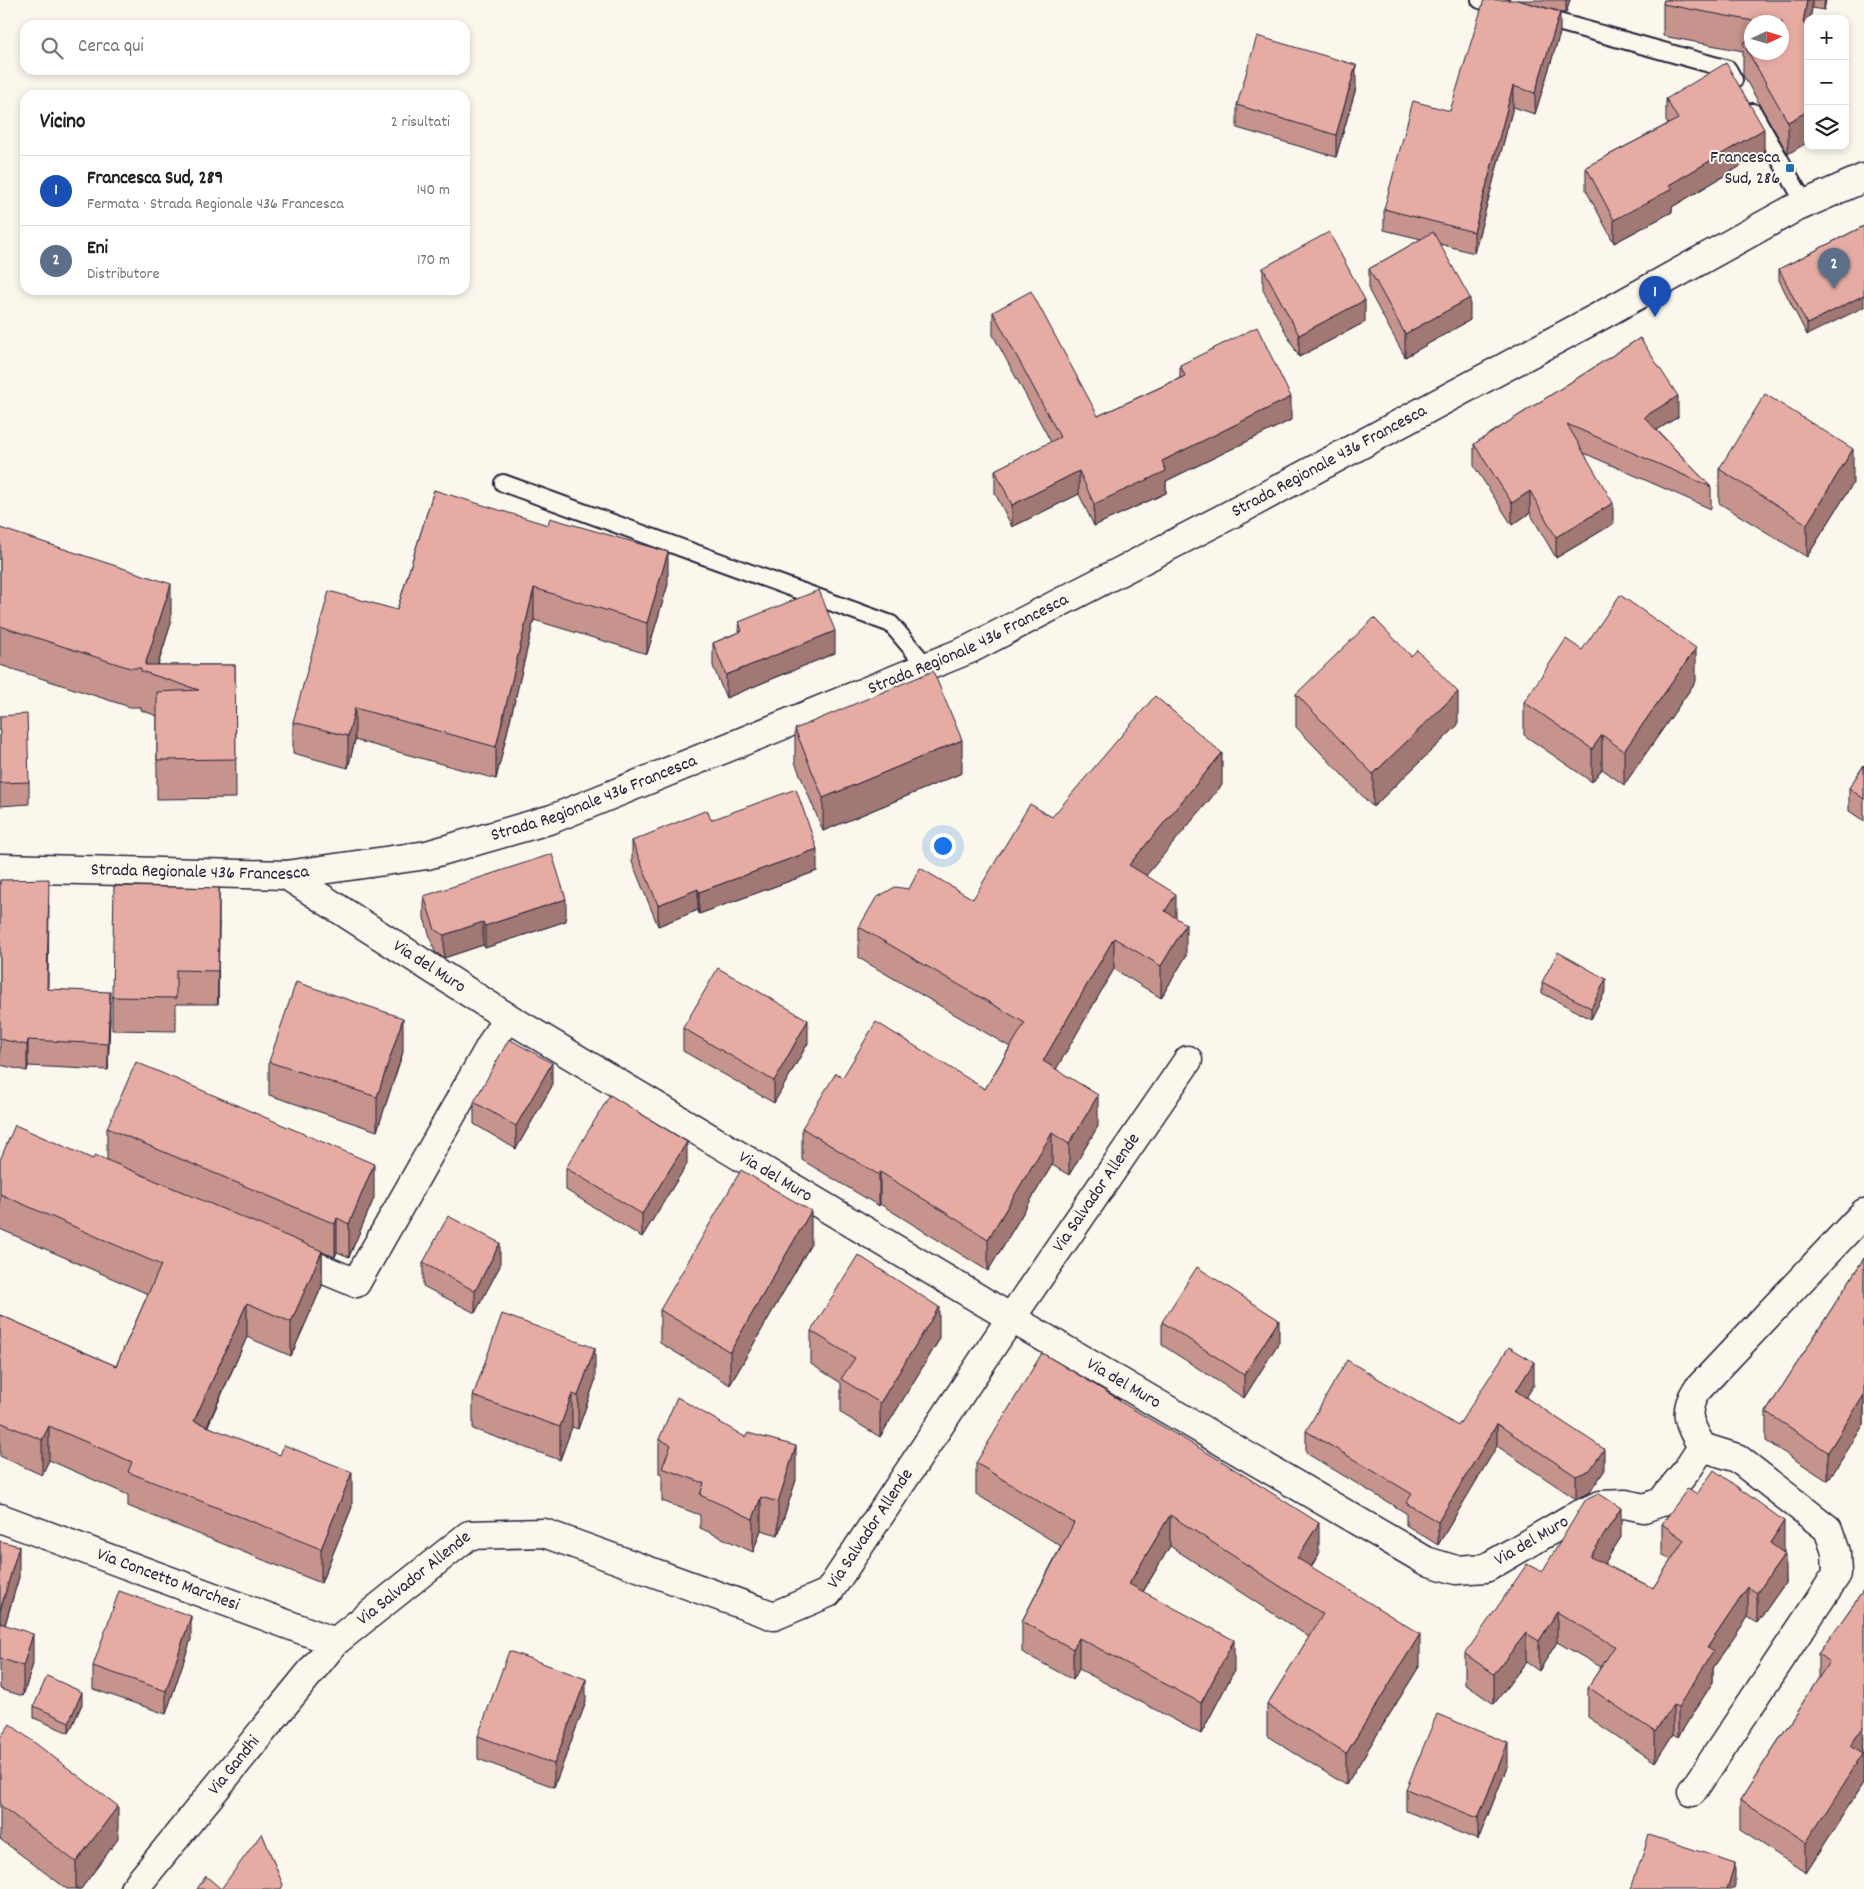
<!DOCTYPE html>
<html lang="it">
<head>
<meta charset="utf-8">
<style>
  :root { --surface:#fff; --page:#f6f6f6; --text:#222; --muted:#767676; --line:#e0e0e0; --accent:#b45309 }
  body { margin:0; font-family:Dekko,sans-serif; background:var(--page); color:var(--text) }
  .controls { position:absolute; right:15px; top:15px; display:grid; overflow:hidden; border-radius:10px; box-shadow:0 2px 8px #0003 }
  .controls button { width:45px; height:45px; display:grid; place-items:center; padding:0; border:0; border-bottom:1px solid var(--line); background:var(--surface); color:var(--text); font:25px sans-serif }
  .compass { position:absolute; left:1744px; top:15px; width:45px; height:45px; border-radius:50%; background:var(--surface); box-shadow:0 2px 8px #0003; rotate:86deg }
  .you { position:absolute; left:942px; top:845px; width:18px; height:18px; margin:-12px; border:4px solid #fff; border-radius:50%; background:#1a73e8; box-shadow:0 0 0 8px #1a73e833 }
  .badge { display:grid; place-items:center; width:32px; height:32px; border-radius:50%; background:var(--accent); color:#fff; font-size:16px; font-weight:700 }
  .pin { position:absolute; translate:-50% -41px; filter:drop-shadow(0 1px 2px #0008) }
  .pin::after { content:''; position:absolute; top:26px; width:18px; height:15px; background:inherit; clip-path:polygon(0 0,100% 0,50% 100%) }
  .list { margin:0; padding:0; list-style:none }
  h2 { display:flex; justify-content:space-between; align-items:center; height:65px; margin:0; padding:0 20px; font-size:21px }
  h2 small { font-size:16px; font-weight:400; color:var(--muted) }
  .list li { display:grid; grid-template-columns:32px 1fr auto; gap:15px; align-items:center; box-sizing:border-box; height:70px; padding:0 20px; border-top:1px solid var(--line) }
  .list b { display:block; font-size:19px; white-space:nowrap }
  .list p { margin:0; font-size:16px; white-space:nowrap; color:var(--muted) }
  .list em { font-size:16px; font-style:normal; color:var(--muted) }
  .icon { flex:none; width:28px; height:28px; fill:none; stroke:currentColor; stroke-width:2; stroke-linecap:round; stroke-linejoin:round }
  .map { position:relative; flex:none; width:1864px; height:1889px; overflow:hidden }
  .search { position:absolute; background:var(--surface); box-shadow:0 2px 8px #0003; left:20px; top:20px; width:450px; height:55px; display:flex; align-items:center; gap:12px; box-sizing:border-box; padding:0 18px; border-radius:15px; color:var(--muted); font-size:19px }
  .panel { position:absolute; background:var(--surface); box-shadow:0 2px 8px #0003; left:20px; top:90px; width:450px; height:205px; border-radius:15px }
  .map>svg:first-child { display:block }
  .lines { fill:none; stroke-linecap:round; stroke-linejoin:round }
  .lane-casing { stroke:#22223b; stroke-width:20 }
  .street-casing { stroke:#22223b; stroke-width:31 }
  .secondary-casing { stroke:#22223b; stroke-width:31 }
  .lane { stroke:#fbf7ec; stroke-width:16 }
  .street { stroke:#fbf7ec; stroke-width:28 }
  .secondary { stroke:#fbf7ec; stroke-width:28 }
  .wall { fill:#c6948d; stroke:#22223b; fill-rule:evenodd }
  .shaded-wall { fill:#a17873; stroke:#22223b }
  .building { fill:#e6aca4; stroke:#22223b }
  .poi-dot { fill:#1f6fb2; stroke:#fbf7ec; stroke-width:2 }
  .labels { text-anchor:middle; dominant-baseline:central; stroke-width:4; stroke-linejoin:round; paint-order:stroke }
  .poi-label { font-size:18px; fill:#22223b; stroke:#fbf7ec; text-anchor:end }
  .street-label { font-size:18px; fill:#22223b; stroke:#fbf7ec }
</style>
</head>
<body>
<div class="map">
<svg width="1864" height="1889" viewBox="0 0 1864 1889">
  <rect width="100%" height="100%" fill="#fbf7ec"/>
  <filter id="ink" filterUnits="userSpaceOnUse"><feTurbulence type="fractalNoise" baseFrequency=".02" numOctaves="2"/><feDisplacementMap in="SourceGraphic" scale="10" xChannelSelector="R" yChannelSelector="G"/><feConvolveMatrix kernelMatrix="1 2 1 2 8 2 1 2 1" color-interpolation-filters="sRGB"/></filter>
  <g filter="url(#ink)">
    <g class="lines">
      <defs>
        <path id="lane" d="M1480,0L1504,7
          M1540,17L1728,69L1734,80
          M1753,112L1805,204
          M503,483L891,624L927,667"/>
        <g id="street">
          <path id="s1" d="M286,875L507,1017L1011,1318L1426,1561L1456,1570L1486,1568L1570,1519L1600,1505L1625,1504L1644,1508L1661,1502L1687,1470L1702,1447C1690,1425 1682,1414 1696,1391L1864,1213"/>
          <path d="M289,1255L356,1283L507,1017"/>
          <path id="s2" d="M0,1518L335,1642"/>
          <path d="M1692,1792L1837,1574L1836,1552L1828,1529L1737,1458L1702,1447"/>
          <path id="s3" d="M134,1889L335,1642L469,1535L544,1533L774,1616L828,1593L1011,1318L1188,1060"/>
        </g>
        <g id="secondary">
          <path id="s4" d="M0,868L286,875L427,855L552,819L970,649L1243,508L1602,315L1791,210L1864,178"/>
        </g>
      </defs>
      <!-- lane casing -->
      <use href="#lane" class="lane-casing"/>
      <!-- street casing -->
      <use href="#street" class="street-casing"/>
      <!-- secondary casing -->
      <use href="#secondary" class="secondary-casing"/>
      <!-- lane -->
      <use href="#lane" class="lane"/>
      <!-- street -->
      <use href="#street" class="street"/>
      <!-- secondary -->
      <use href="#secondary" class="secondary"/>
    </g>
    <!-- wall -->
    <path class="wall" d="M1517,0H1570L1566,13Z
      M1664,0H1826L1824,10L1812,8L1810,19H1808V28L1788,154L1743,75V51L1663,36V4ZM1752,22H1782L1752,52Z
      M1560,33L1535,114L1513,107L1474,253L1440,244L1470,320L1405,357L1369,291V269L1421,239L1384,230V209L1450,111Z
      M1356,88L1336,157L1237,128V105Z
      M1666,99L1764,152L1672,207V212L1614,243L1586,190V167L1668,124L1666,121Z
      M1864,226L1807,335L1779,280V269Z
      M1263,268L1365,322L1299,357L1263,290Z
      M993,312L1098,416L1180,378V365L1291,420L1166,481V493L1094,526L1079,494L1012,527L995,493V470L1051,442L993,335Z
      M1640,338L1678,417L1657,430L1711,487V509L1584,453L1613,524L1556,558L1530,513L1512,525L1474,466V444Z
      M1719,469L1853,483L1807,557L1719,503Z
      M434,490L668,584L647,654L534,620L496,779L355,740L348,768L293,753V722L397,610Z
      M0,528L171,623L158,665H235L236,798L157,799V716L141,710V707H130L0,665Z
      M739,622L835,653L726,698L713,666V643L739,632Z
      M1582,650L1696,681L1624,785L1602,769L1592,782L1524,735V702Z
      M1296,694L1458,725L1373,807L1296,727Z
      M0,716L29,782V804L0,806Z
      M795,729L962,773L823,831L795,762Z
      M1864,765V821L1849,811V788Z
      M1222,785L1146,875L1176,918L1186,956L1161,998L1114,969L1056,1069L1098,1126L1069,1175L1052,1165L988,1271L880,1204L879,1206L802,1160V1128L843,1077L985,1089L1010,1047L859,958V927L973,899L1052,817Z
      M711,820L817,871L699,914L698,910L658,926L632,862V841Z
      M0,880L49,905L48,989L110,1018L108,1070L28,1066L27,1071L0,1065Z
      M424,896L566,921L485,948L483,945L444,958L435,952L424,918Z
      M219,921L218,1004H176V1031L112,1030V997Z
      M1542,982L1606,990L1591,1019L1542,993Z
      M683,1028L808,1043L774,1103L683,1051Z
      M403,1052L377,1131L269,1095V1062Z
      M552,1086L516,1149L474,1124V1102Z
      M107,1128L374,1198L349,1257L337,1252L335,1257L322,1252V1286L291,1356L247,1337L208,1426L352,1507L321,1583L128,1506V1495L49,1460L42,1475L0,1456V1315L116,1366L148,1294L0,1229V1160L93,1159L107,1160Z
      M687,1164L642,1237L566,1190V1168Z
      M811,1244L730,1385L660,1343V1310Z
      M1864,1258V1424L1828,1481L1766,1441V1412Z
      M423,1263L500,1266L475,1313L423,1286Z
      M1162,1322L1279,1342L1244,1398L1162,1345Z
      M811,1331L939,1340L880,1437L841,1413V1383L811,1364Z
      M595,1381L578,1429L572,1427L560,1460L473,1429V1396Z
      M1534,1385L1526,1397L1604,1471L1590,1492L1576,1499L1497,1446L1438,1545L1406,1525V1513L1306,1453V1431L1458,1426Z
      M1120,1402L1319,1554L1311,1567L1420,1665L1346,1785L1267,1736V1705L1309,1637L1170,1546L1143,1592L1234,1671L1201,1734L1079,1669L1073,1680L1022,1652V1621L1061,1546L976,1494V1463Z
      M659,1439L796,1480L778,1535L761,1530L753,1552L700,1528V1515L662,1501V1474L659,1473Z
      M1697,1494L1784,1551L1785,1583L1757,1623L1748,1617L1713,1668V1682L1678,1737L1673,1734L1655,1762L1588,1717V1687L1601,1667L1557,1642L1539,1671L1526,1662L1494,1704L1465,1684V1654L1542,1572L1621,1537L1604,1564L1653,1588L1671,1560L1662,1554V1524Z
      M0,1541L19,1577L5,1625L33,1664L23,1696L0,1689Z
      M1864,1590L1863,1784L1806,1873L1740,1830V1800L1818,1679V1654Z
      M191,1639L166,1714L93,1689V1666Z
      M586,1702L554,1787L478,1759V1736Z
      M82,1704L69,1733L34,1718V1706Z
      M0,1738L118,1839L81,1889H67L0,1839Z
      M1508,1765L1478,1840L1406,1811V1789Z"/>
    <!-- shaded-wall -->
    <path class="shaded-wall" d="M1566,0H1570L1566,13Z
      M1807,0H1812V8L1810,19H1808V28L1803,54V22Z
      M1824,0H1826L1824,10Z
      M1560,12V33L1535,114V93Z
      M1356,65V88L1336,157V135Z
      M1513,86V107L1474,253V232Z
      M1808,111V142L1788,154V122Z
      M1764,129V152L1672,207V212L1614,243V220L1669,185Z
      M1864,295V307L1807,335V324Z
      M1470,298V320L1405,357V334Z
      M1365,300V322L1299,357V335Z
      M1678,396V417L1644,438V417Z
      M1291,397V420L1166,481V493L1094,526V504L1162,461Z
      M1853,449V483L1807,557V524Z
      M1079,471V494L1012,527V505Z
      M1530,491V513L1512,525V503Z
      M1613,503V524L1556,558V537Z
      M668,552V584L647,654V623Z
      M171,584V623L154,676L145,665Z
      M534,588V620L496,779V747Z
      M835,631V653L726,698V675Z
      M1696,648V681L1624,785V751Z
      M1458,692V725L1373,807V774Z
      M355,708V740L348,768V736Z
      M1602,735V769L1592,782V749Z
      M962,740V773L823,831V798Z
      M1222,753V785L1129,896V865Z
      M817,849V871L699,914V892Z
      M219,888V921L218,1004V971Z
      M698,889V910L658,926V905Z
      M1176,894V925L1165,911Z
      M566,899V921L485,948V926Z
      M483,922V945L444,958V935Z
      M1186,924V956L1161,998V966Z
      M1114,938V969L1043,1092V1061Z
      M1606,979V990L1591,1019V1008Z
      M110,992V1018L108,1070V1044Z
      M403,1018V1052L377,1131V1097Z
      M808,1020V1043L774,1103V1081Z
      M28,1040V1066L27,1071V1045Z
      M552,1063V1086L516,1149V1126Z
      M1098,1095V1126L1069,1175V1144Z
      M1052,1133V1165L988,1271V1239Z
      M687,1142V1164L642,1237V1214Z
      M374,1164V1198L349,1257V1224Z
      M880,1172V1204L879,1206V1175Z
      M811,1211V1244L730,1385V1352Z
      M337,1218V1252L335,1257V1224Z
      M500,1243V1266L475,1313V1291Z
      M322,1251V1286L291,1356V1322Z
      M247,1303V1337L194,1455V1421Z
      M939,1307V1340L880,1437V1403Z
      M1279,1320V1342L1244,1398V1375Z
      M595,1348V1381L578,1429V1396Z
      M1534,1362V1385L1516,1414V1391Z
      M572,1394V1427L560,1460V1427Z
      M1864,1395V1424L1828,1481V1452Z
      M1497,1424V1446L1438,1545V1522Z
      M49,1426V1460L42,1475V1440Z
      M796,1446V1480L778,1535V1502Z
      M1604,1449V1471L1590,1492L1576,1499V1476Z
      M352,1472V1507L321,1583V1549Z
      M761,1497V1530L753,1552V1519Z
      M1621,1508V1537L1590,1587V1557Z
      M1170,1515V1546L1129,1615V1584Z
      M1784,1521V1551L1770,1573V1543Z
      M1319,1523V1554L1297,1589V1558Z
      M19,1546V1577L0,1641V1611Z
      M1785,1554V1583L1757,1623V1593Z
      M1748,1587V1617L1713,1668V1682L1678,1737V1707L1707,1648Z
      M1557,1612V1642L1539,1671V1641Z
      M191,1616V1639L166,1714V1691Z
      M1526,1633V1662L1494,1704V1674Z
      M33,1634V1664L23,1696V1666Z
      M1420,1634V1665L1346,1785V1754Z
      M1079,1638V1669L1073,1680V1649Z
      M1234,1640V1671L1201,1734V1703Z
      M586,1679V1702L554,1787V1764Z
      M82,1692V1704L69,1733V1722Z
      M1673,1705V1734L1655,1762V1732Z
      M1864,1726L1863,1784L1806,1873V1843L1850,1746Z
      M1508,1743V1765L1478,1840V1818Z
      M118,1806V1839L81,1889H76V1862Z
      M1735,1863V1886L1734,1889H1727Z"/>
    <!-- building -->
    <path class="building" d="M1484,0H1517L1560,12L1535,93L1513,86L1474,232L1384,209L1413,101L1450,111Z
      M1664,0H1807L1803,22L1808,32V111L1788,122L1743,43L1752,38V52H1782V22H1759L1663,4Z
      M1257,36L1356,65L1336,135L1237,105Z
      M1726,63L1764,129L1669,185L1672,189L1614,220L1586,167L1678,119L1666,99Z
      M1864,226V295L1807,324L1779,269Z
      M1329,232L1365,300L1299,335L1263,268Z
      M1433,232L1470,298L1405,334L1369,269Z
      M1031,291L1098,416L1185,376L1180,365L1257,327L1291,397L1162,461L1166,471L1094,504L1079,471L1012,505L995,470L1060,437L993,312Z
      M1640,338L1678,396L1644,417L1711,487L1567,424L1613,503L1556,537L1530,491L1512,503L1474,444Z
      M1765,394L1853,449L1807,524L1719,469Z
      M434,490L548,525L550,518L668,552L647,623L534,588L496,747L355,708L348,736L293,722L329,591L397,610Z
      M0,528L171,584L145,665H235L236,759L157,760V692L199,690L141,671V668H130L0,626Z
      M819,590L835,631L726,675L713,643L742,631L739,622Z
      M1620,595L1696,648L1624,751L1602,735L1592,749L1524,702L1566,639L1582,650Z
      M1374,618L1411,656L1417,650L1458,692L1373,774L1296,694Z
      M933,671L962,740L823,798L795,729Z
      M1155,696L1222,753L1129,865L1176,894L1165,911L1186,924L1161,966L1114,938L1043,1061L1098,1095L1069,1144L1052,1133L988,1239L880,1172L879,1175L802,1128L836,1073L843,1077L876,1022L985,1089L1025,1023L859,927L876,898L895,887L909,889L920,868L973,899L1030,804L1052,817Z
      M27,714L29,782L0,783V716Z
      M1864,765V799L1849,788Z
      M796,789L817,849L699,892L698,889L658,905L632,841L707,810L711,820Z
      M552,854L566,899L485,926L483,922L444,935L435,930L424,896Z
      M49,879L47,989L110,992L108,1044L28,1040L27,1045L0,1039V880Z
      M114,886L219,888L218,971L176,970V998L112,997Z
      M1558,952L1606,979L1591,1008L1542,982Z
      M718,968L808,1020L774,1081L683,1028Z
      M296,982L403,1018L377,1097L269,1062Z
      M509,1039L552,1063L516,1126L474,1102Z
      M136,1062L374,1164L349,1224L337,1218L335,1224L107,1128Z
      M610,1095L687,1142L642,1214L566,1168Z
      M15,1125L93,1159L95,1155L322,1251L291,1322L247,1303L194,1421L280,1455L284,1445L352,1472L321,1549L128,1472L132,1462L49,1426L42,1440L0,1422V1315L116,1366L161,1265L0,1194V1160Z
      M741,1170L811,1211L730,1352L660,1310Z
      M448,1216L500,1243L475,1291L423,1263Z
      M858,1255L939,1307L880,1403L841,1379L855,1358L811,1331Z
      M1864,1258V1395L1828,1452L1766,1412Z
      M1197,1267L1279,1320L1244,1375L1162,1322Z
      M502,1314L595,1348L578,1396L572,1394L560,1427L473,1396Z
      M1509,1347L1534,1362L1516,1391L1604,1449L1590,1470L1576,1476L1497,1424L1438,1522L1406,1503L1412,1494L1306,1431L1347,1360L1458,1426Z
      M1042,1353L1120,1400L1119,1401L1223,1462L1319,1523L1297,1558L1420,1634L1346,1754L1267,1705L1323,1614L1170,1515L1129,1584L1234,1640L1201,1703L1079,1638L1073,1649L1022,1621L1074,1523L976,1463Z
      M677,1397L745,1437L748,1433L796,1446L778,1502L761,1497L753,1519L700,1495L704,1483L662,1468L671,1445L659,1439Z
      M1714,1470L1784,1521L1770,1543L1785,1554L1757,1593L1748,1587L1707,1648L1713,1652L1678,1707L1673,1705L1655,1732L1588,1687L1615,1646L1557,1612L1539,1641L1526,1633L1494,1674L1465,1654L1527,1564L1542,1572L1586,1499L1598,1493L1621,1508L1590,1557L1653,1588L1684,1540L1662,1524L1688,1488L1697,1494Z
      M0,1541L19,1546L0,1611Z
      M1864,1590V1726L1850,1746L1863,1754L1806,1843L1740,1800L1829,1662L1818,1654Z
      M119,1591L191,1616L166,1691L93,1666Z
      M0,1623L33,1634L23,1666L0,1658Z
      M509,1651L586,1679L554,1764L478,1736Z
      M47,1676L82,1692L69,1722L34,1706Z
      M1437,1714L1508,1743L1478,1818L1406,1789Z
      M10,1724L118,1806L76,1862L0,1805V1738Z
      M262,1833L283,1885L281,1889H197L206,1876L221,1889Z
      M1649,1835L1735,1863L1727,1889H1631Z"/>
  </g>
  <!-- markers -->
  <rect class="poi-dot" x="1785" y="163" width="10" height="10" rx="2.5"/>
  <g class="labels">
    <!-- poi labels -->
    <g class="poi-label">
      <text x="1780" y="158">Francesca<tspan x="1780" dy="21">Sud, 286</tspan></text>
    </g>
    <!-- street labels -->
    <g class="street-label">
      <text stroke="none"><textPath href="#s4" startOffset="1415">Strada Regionale 436 Francesca</textPath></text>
      <text stroke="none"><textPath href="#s4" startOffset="1010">Strada Regionale 436 Francesca</textPath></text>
      <text stroke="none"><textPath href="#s4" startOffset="605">Strada Regionale 436 Francesca</textPath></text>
      <text stroke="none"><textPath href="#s4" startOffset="200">Strada Regionale 436 Francesca</textPath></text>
      <text stroke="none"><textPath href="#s1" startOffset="170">Via del Muro</textPath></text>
      <text stroke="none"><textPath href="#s1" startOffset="575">Via del Muro</textPath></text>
      <text stroke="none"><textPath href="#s3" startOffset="1350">Via Salvador Allende</textPath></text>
      <text stroke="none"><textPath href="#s1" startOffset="980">Via del Muro</textPath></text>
      <text stroke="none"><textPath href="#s3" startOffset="945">Via Salvador Allende</textPath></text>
      <text stroke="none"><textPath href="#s1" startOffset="1445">Via del Muro</textPath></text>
      <text stroke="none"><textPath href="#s2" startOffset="179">Via Concetto Marchesi</textPath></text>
      <text stroke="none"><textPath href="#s3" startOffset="420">Via Salvador Allende</textPath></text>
      <text stroke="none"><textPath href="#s3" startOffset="159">Via Gandhi</textPath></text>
    </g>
  </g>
</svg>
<div class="controls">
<button>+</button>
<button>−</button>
<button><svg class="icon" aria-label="layers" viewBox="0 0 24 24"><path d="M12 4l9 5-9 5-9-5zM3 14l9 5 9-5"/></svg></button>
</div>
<svg class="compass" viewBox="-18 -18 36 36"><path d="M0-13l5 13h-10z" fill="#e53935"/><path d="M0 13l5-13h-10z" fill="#767676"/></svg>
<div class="you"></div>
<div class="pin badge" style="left:1655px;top:317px;background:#1a4fb4">1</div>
<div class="pin badge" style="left:1834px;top:289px;background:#5c6f8a">2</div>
<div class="search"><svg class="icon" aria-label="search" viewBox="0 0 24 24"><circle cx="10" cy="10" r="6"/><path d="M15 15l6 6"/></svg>Cerca qui</div>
<section class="panel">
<h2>Vicino<small>2 risultati</small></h2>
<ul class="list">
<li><span class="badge" style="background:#1a4fb4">1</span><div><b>Francesca Sud, 289</b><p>Fermata · Strada Regionale 436 Francesca</p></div><em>140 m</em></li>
<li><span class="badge" style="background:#5c6f8a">2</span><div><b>Eni</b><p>Distributore</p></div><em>170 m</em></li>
</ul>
</section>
</div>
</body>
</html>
